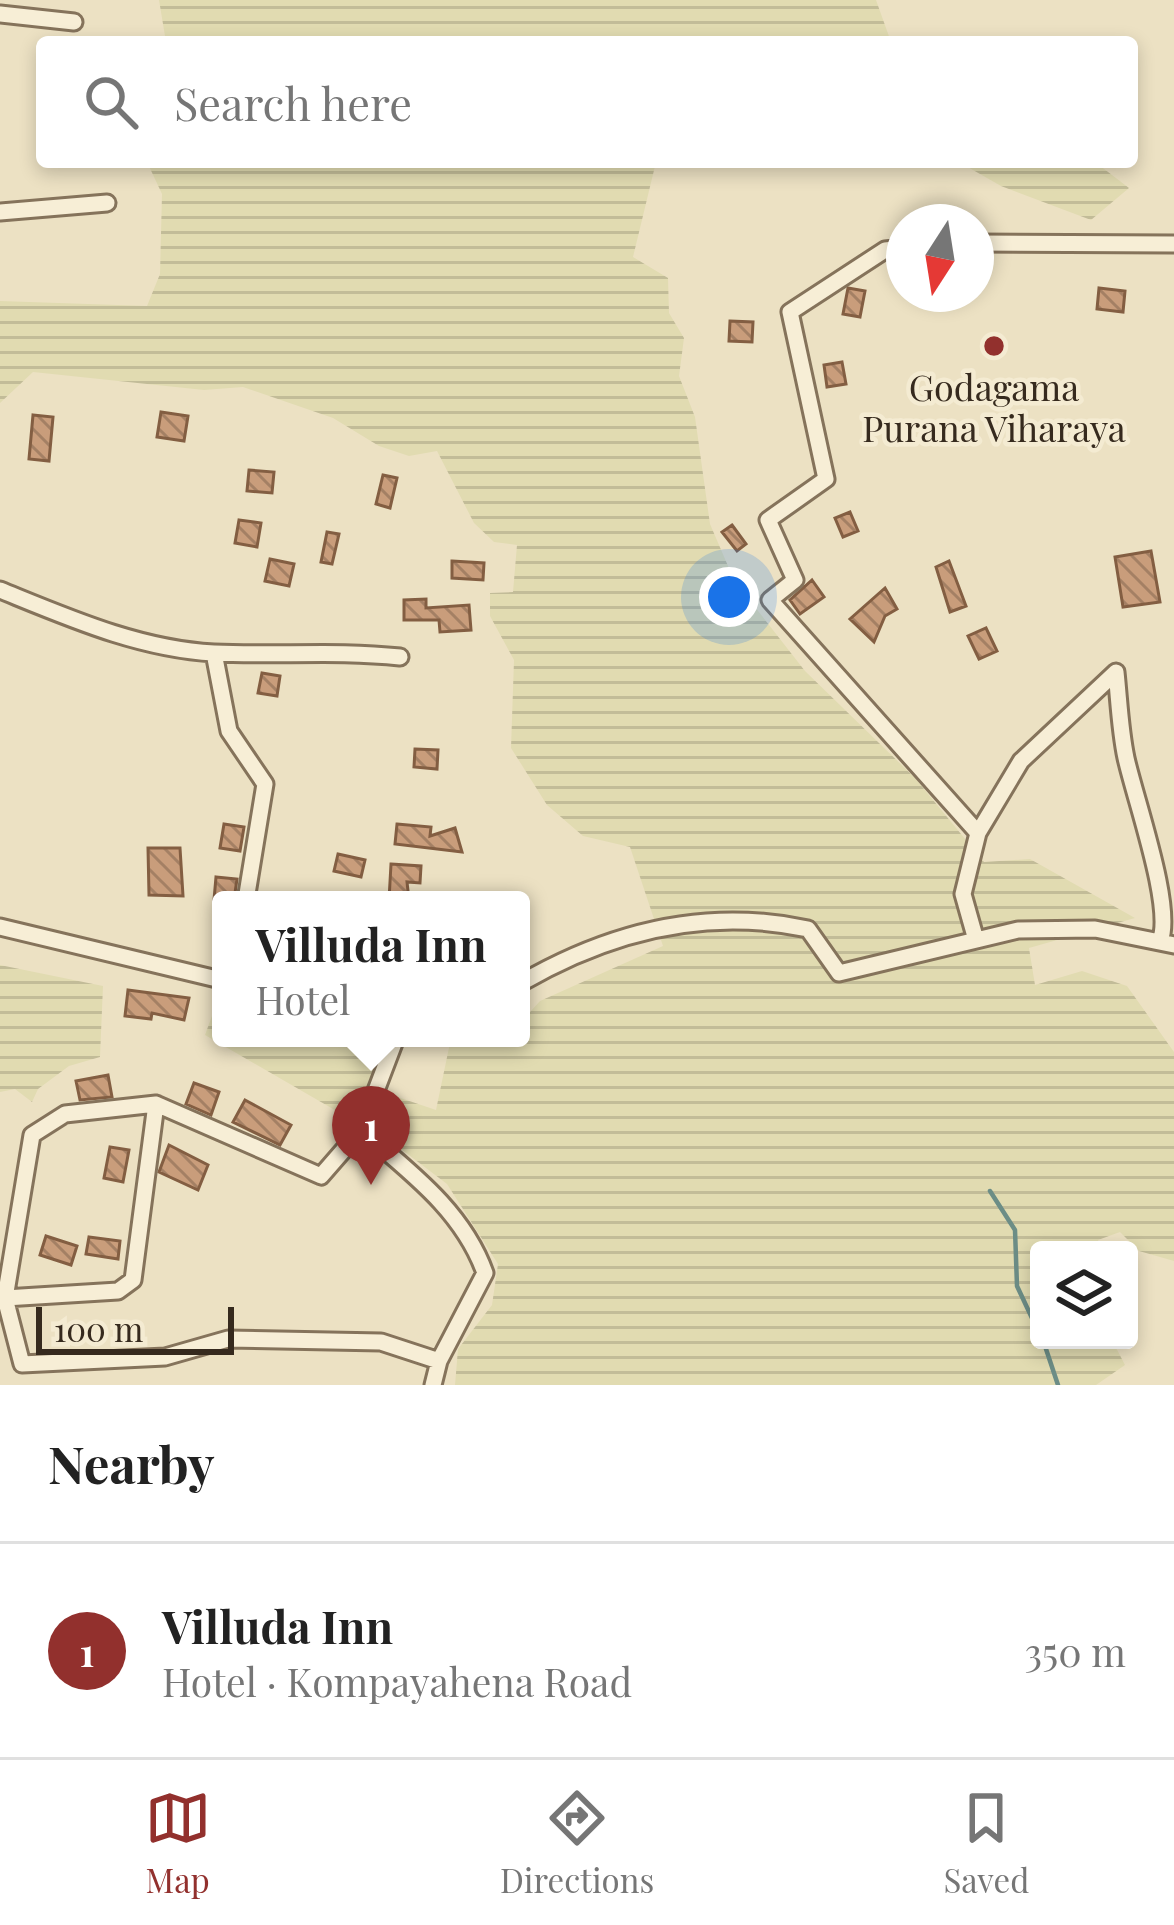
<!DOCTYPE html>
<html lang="en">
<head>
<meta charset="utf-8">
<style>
  :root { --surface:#fff; --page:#f2f2f2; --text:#222; --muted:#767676; --line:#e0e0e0; --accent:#92302d }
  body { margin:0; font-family:"Playfair Display",serif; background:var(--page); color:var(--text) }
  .controls { position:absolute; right:36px; bottom:36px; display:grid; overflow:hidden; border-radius:12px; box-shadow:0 6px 18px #0003 }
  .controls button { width:108px; height:108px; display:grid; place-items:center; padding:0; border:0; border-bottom:3px solid var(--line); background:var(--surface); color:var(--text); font:60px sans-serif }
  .compass { position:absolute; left:886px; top:204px; width:108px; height:108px; border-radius:50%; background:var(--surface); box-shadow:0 6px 18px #0003; rotate:192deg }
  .scale { position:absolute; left:36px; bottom:30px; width:198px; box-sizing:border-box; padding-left:12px; border:6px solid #362a1e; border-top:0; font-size:33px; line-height:42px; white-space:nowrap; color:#362a1e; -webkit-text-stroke:9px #f4ebd2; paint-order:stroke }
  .you { position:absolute; left:729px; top:597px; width:42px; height:42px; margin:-30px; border:9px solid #fff; border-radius:50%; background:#1a73e8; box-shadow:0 0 0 18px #1a73e833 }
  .badge { display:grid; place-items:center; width:78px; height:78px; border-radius:50%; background:var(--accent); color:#fff; font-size:39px; font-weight:700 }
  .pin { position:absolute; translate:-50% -99px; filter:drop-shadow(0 3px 6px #0008) }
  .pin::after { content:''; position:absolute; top:63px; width:42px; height:36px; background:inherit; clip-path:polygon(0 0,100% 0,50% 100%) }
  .popup { position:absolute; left:212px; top:891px; width:318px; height:156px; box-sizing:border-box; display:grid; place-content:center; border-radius:12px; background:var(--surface); filter:drop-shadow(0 3px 9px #0005); font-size:39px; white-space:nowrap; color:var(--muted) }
  .popup b { font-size:45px; color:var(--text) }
  .popup::after { content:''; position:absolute; left:50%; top:100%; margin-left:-24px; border:24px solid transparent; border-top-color:var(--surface) }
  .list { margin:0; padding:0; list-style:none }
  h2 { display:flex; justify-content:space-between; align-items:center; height:156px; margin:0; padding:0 48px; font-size:51px }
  h2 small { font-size:39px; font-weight:400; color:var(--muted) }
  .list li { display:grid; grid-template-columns:78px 1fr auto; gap:36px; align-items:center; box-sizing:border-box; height:216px; padding:0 48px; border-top:3px solid var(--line) }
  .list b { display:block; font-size:45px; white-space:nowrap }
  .list p { margin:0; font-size:39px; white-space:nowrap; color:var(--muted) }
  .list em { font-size:39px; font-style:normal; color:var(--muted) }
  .icon { flex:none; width:66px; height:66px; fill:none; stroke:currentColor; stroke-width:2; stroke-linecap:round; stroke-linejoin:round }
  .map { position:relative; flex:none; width:1174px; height:1385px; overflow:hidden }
  .search { position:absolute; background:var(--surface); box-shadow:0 6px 18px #0003; left:36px; right:36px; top:36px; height:132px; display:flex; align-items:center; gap:30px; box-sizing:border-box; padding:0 42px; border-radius:12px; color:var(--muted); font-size:45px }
  .sheet { height:372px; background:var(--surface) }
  nav { display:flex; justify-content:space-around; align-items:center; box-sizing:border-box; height:168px; border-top:3px solid var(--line); background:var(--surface); font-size:33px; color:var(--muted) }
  nav a { display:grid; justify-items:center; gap:6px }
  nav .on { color:var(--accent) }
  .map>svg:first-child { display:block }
  .farmland { fill:url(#farmland-rules) }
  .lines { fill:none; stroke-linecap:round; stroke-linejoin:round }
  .stream { stroke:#6c8d86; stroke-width:4.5 }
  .building { fill:url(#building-back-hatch); stroke:#835e42; stroke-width:3 }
  .street-casing { stroke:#85735b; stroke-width:21 }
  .street { stroke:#f7eed6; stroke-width:15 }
  .poi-dot { fill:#92302d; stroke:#f4ebd2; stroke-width:4.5 }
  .labels { text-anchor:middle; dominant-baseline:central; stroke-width:9; stroke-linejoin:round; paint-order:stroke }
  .poi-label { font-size:36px; fill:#362a1e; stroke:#f4ebd2 }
</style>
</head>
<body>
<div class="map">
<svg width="1174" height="1385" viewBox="0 0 1174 1385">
  <defs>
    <pattern id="farmland-rules" width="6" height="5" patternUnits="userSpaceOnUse" patternTransform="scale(3)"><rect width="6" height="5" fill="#e1dbb1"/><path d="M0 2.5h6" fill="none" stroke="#c2bc98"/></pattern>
    <pattern id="building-back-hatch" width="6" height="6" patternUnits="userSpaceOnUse" patternTransform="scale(3)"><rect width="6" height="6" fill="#c99d7b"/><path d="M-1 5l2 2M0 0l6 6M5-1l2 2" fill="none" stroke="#a48064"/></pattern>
  </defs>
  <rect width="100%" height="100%" fill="#ece1c3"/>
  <!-- farmland -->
  <path class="farmland" d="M159,0H876L891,42H166Z
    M147,162H656L633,257L668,278L669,313L684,338L679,376L695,417L710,524L734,580L805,671L915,778L984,862L1030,859L1135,918L1029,948L1035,985L1082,971L1127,986L1174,1052V1261L1139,1251L1120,1232L1098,1240L1103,1250H1039V1340H1112L1125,1365L1096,1385H455L458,1349L492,1305L498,1264L447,1184L397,1146L205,1035L220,994L221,1038L386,1041L368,1087L436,1110L451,1038H521V1022L540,1001L663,946L630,847L583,836L547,805L511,748L514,660L490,616V593L513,592L517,545L494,542L474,523L437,451L409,456L379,446L333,418L243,387L204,390L33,372L0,403V301L147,306L160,274L162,194Z
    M959,162H1095L1129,188L1091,220L1001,186Z
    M0,965L103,986L100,1057L69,1066L38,1089L32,1102L15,1089L0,1092Z"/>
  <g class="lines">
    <!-- stream -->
    <path class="stream" d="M990,1191L1015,1230L1017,1286L1039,1333
      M1043,1340L1058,1385"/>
  </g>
  <!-- building -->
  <path class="building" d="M848,288L865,291L860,317L843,314Z
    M1099,288L1125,291L1123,312L1097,309Z
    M730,321L753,322L752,342L729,341Z
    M842,362L846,384L827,387L824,365Z
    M161,412L188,416L184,441L157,437Z
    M33,415L53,417L49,461L29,459Z
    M249,470L274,472L272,493L247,491Z
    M383,475L397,478L390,508L376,504Z
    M850,512L858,531L843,537L835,518Z
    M239,520L261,523L257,547L235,543Z
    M732,525L746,544L737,551L722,532Z
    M327,532L339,534L332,564L321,562Z
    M1151,551L1160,602L1123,607L1115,557Z
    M270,559L294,564L289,586L265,581Z
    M452,561L484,563L483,580L452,578Z
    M949,561L966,606L950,612L936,567Z
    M812,580L824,597L800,614L790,600Z
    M885,588L897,609L885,616L874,642L850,619Z
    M426,599V608L469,605L471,630L440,632L439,620H404V600Z
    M986,628L997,651L979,659L968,636Z
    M262,673L280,676L277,696L258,693Z
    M415,749L438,750L437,769L414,767Z
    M224,824L244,827L240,851L220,848Z
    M397,824L431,827L430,836L455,828L462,852L395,844Z
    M148,848H180L183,896L149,895Z
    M338,854L365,860L361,877L334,871Z
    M391,864L421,866L420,883L407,882L409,900H389Z
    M216,877L237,879L234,900H214Z
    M128,990L189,998L184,1020L152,1013L151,1019L125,1016Z
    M108,1075L112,1097L80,1100L76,1081Z
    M194,1083L219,1092L211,1115L186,1104Z
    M245,1100L291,1125L280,1145L233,1122Z
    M169,1145L208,1165L198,1190L159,1172Z
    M110,1147L129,1150L123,1182L104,1178Z
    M46,1236L77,1246L71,1265L40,1255Z
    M89,1237L120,1241L118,1259L86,1254Z"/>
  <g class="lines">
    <defs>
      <path id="street" d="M0,14L74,22
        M0,212L107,203
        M976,243L1174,244
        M904,248L885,250L790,312L826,479L768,520L795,580L770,600L978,833L963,894L976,940
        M0,590C69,618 139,649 214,653C277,656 337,650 400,657
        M214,653L229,731L265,784L246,900
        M978,833L1021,761L1116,672C1119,700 1120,730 1126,758C1135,799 1174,908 1160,941
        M0,927L221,980
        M521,983C609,932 706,907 808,929L839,973L1018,930L1095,929L1174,945
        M396,1038L361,1130C410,1172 463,1211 485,1273L439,1361L433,1385
        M156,1104L133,1280L118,1291L5,1298L32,1135L65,1114L156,1104L321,1176L361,1130
        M5,1298L22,1364L165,1357L228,1339L381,1342L439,1361"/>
    </defs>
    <!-- street casing -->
    <use href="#street" class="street-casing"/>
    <!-- street -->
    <use href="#street" class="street"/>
  </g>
  <!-- markers -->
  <circle class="poi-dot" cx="994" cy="346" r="12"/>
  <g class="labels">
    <!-- poi labels -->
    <g class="poi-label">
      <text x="994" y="386">Godagama<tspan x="994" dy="41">Purana Viharaya</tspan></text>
    </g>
  </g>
</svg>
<div class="controls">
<button><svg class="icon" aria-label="layers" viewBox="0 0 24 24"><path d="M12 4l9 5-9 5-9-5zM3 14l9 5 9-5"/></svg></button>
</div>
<svg class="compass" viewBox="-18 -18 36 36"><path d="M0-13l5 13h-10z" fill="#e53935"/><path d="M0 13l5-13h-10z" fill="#767676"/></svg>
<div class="scale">100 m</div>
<div class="you"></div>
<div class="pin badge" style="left:371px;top:1185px">1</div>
<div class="popup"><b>Villuda Inn</b>Hotel</div>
<div class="search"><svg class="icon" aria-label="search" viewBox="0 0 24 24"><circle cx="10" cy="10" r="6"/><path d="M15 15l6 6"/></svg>Search here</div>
</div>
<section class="sheet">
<h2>Nearby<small></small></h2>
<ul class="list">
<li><span class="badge">1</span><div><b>Villuda Inn</b><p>Hotel · Kompayahena Road</p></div><em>350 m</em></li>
</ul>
</section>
<nav>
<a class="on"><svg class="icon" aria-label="map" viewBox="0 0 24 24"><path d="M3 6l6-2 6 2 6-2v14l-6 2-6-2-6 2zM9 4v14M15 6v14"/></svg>Map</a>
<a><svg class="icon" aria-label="directions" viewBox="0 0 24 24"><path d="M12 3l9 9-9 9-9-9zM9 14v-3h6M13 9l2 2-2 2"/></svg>Directions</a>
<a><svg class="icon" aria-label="saved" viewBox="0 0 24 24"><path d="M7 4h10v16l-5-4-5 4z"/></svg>Saved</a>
</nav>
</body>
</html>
